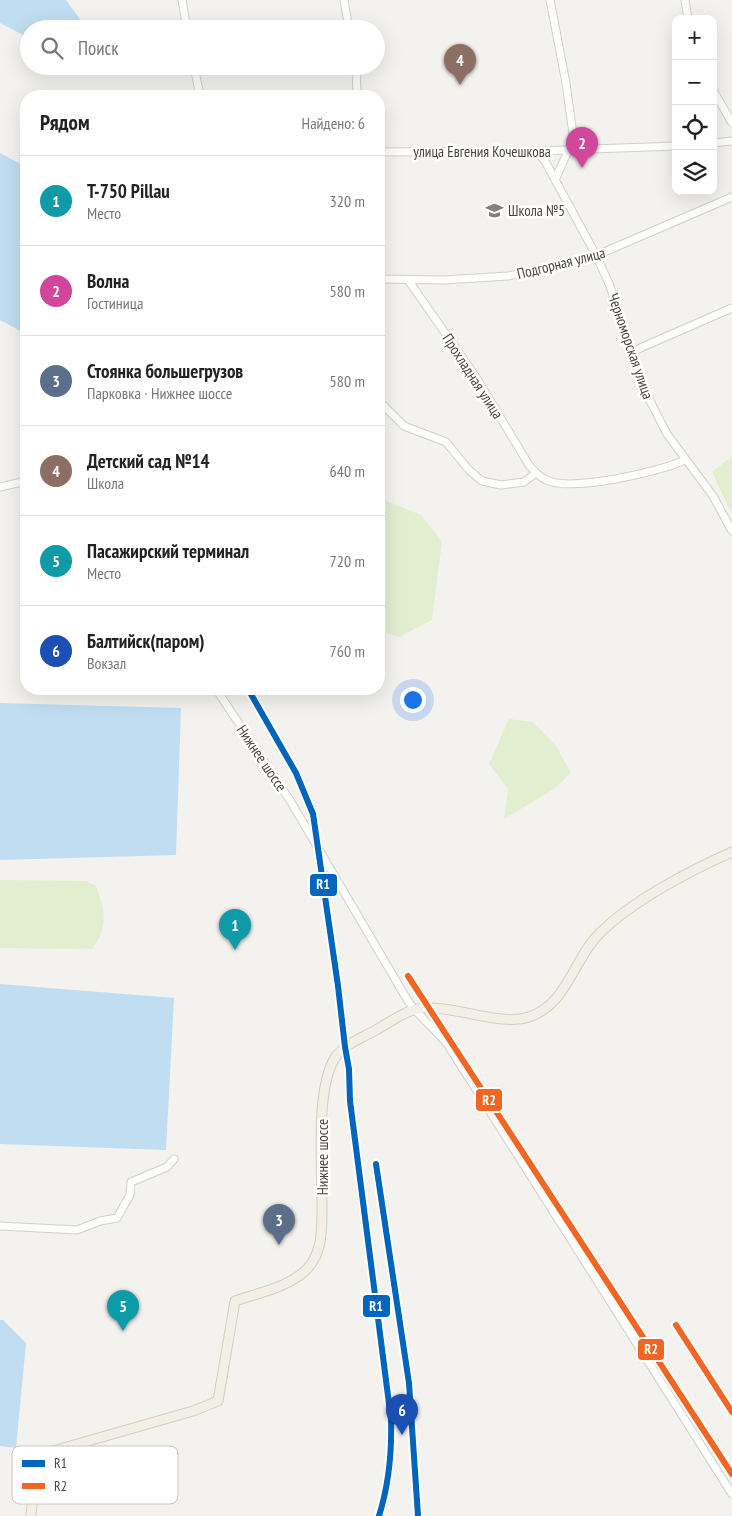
<!DOCTYPE html>
<html lang="ru">
<head>
<meta charset="utf-8">
<style>
  :root { --surface:#fff; --page:#f2f2f2; --text:#222; --muted:#767676; --line:#e0e0e0; --accent:#7c3aed }
  body { margin:0; font-family:"PT Sans Narrow",sans-serif; background:var(--page); color:var(--text) }
  .controls { position:absolute; right:15px; top:15px; display:grid; overflow:hidden; border-radius:10px; box-shadow:0 5px 20px #0002 }
  .controls button { width:45px; height:45px; display:grid; place-items:center; padding:0; border:0; border-bottom:1px solid var(--line); background:var(--surface); color:var(--text); font:25px sans-serif }
  .you { position:absolute; left:412px; top:699px; width:18px; height:18px; margin:-12px; border:4px solid #fff; border-radius:50%; background:#1a73e8; box-shadow:0 0 0 8px #1a73e833 }
  .badge { display:grid; place-items:center; width:32px; height:32px; border-radius:50%; background:var(--accent); color:#fff; font-size:16px; font-weight:700 }
  .pin { position:absolute; translate:-50% -41px; filter:drop-shadow(0 1px 2px #0008) }
  .pin::after { content:''; position:absolute; top:26px; width:18px; height:15px; background:inherit; clip-path:polygon(0 0,100% 0,50% 100%) }
  .list { margin:0; padding:0; list-style:none }
  h2 { display:flex; justify-content:space-between; align-items:center; height:65px; margin:0; padding:0 20px; font-size:21px }
  h2 small { font-size:16px; font-weight:400; color:var(--muted) }
  .list li { display:grid; grid-template-columns:32px 1fr auto; gap:15px; align-items:center; box-sizing:border-box; height:90px; padding:0 20px; border-top:1px solid var(--line) }
  .list b { display:block; font-size:19px; white-space:nowrap }
  .list p { margin:0; font-size:16px; white-space:nowrap; color:var(--muted) }
  .list em { font-size:16px; font-style:normal; color:var(--muted) }
  .icon { flex:none; width:28px; height:28px; fill:none; stroke:currentColor; stroke-width:2; stroke-linecap:round; stroke-linejoin:round }
  .map { position:relative; flex:none; width:732px; height:1516px; overflow:hidden }
  .search { position:absolute; background:var(--surface); box-shadow:0 5px 20px #0002; left:20px; top:20px; width:365px; height:55px; display:flex; align-items:center; gap:12px; box-sizing:border-box; padding:0 18px; border-radius:28px; color:var(--muted); font-size:19px }
  .panel { position:absolute; background:var(--surface); box-shadow:0 5px 20px #0002; left:20px; top:90px; width:365px; height:605px; border-radius:20px }
  .map>svg:first-child { display:block }
  .green { fill:#e1eecf }
  .water { fill:#c0ddf1 }
  .lines { fill:none; stroke-linecap:round; stroke-linejoin:round }
  .minor-casing { stroke:#d2d0cb; stroke-width:9 }
  .major-casing { stroke:#d6cebb; stroke-width:11 }
  .minor { stroke:#fdfdfc; stroke-width:7 }
  .major { stroke:#f2efe6; stroke-width:9 }
  .rail-1-casing { stroke:#fff; stroke-width:10 }
  .rail-2-casing { stroke:#fff; stroke-width:10 }
  .rail-1 { stroke:#0065bd; stroke-width:6 }
  .rail-2 { stroke:#f26522; stroke-width:6 }
  .labels { text-anchor:middle; dominant-baseline:central; stroke-width:5; stroke-linejoin:round; paint-order:stroke }
  .street-label { font-size:15px; fill:#4b4439; stroke:#fff }
  .poi-label { font-size:15px; fill:#4b4439; stroke:#fff; text-anchor:start }
  .key { fill:#fff; stroke:#c9c7c4; stroke-width:1 }
  .key-label { font-size:14px; fill:#4b4439 }
  .line-badge { stroke:#fff; stroke-width:2 }
  .badge-label { font-size:14px; text-anchor:middle; font-weight:bold; fill:#fff }
</style>
</head>
<body>
<div class="map">
<svg width="732" height="1516" viewBox="0 0 732 1516">
  <rect width="100%" height="100%" fill="#f4f2ee"/>
  <!-- green -->
  <path class="green" d="M732,456V514L712,472Z
    M379,498L421,515L442,542L432,620L399,637L379,631Z
    M509,719L533,722L556,746L571,773L554,789L504,819L508,789L489,764Z
    M0,880L86,881L96,886C106,911 108,928 92,949L0,948Z"/>
  <!-- water -->
  <path class="water" d="M0,0H66L87,29H29V38L0,23Z
    M0,153L26,167V334L0,320Z
    M0,703L181,708L176,855L0,860Z
    M0,984L174,998L166,1150L0,1144Z
    M0,1320H3L26,1343L16,1448L0,1446Z"/>
  <g class="lines">
    <defs>
      <path id="minor" d="M182,0L187,29
        M344,0L349,29
        M550,0L566,83L573,134L572,142L555,180
        M685,0L688,19
        M194,66L200,96
        M356,66L357,96
        M713,90L732,123
        M713,143L732,141
        M537,151L546,163L597,257L610,286L643,387L667,434L713,496L732,531
        M379,152L537,151L676,146
        M379,279L444,280L508,276L559,264L588,259L732,197
        M408,280L476,377L529,465C534,471 540,477 546,480C572,492 659,472 685,460
        M631,352L732,308
        M379,401L404,426L446,442L469,470L482,481L501,485L524,482L536,473
        M0,487L26,481
        M216,689L291,802L408,1001L414,1009L446,1042L732,1494
        M0,1226L77,1230L100,1221L117,1218L130,1195L131,1182L167,1167L174,1159"/>
      <path id="major" d="M31,1516L34,1482L39,1455L193,1411L218,1401L235,1301C258,1293 287,1288 306,1270C323,1254 322,1227 322,1204C322,1168 315,1083 337,1055C347,1043 362,1038 376,1030C387,1024 405,1011 417,1009C452,1003 498,1027 529,1017C568,1004 573,959 600,933C632,901 691,870 732,852"/>
    </defs>
    <!-- minor casing -->
    <use href="#minor" class="minor-casing"/>
    <!-- major casing -->
    <use href="#major" class="major-casing"/>
    <!-- minor -->
    <use href="#minor" class="minor"/>
    <!-- major -->
    <use href="#major" class="major"/>
    <defs>
      <path id="rail-1" d="M248,689L296,773L313,814L338,986L345,1047L349,1069L350,1101L391,1419C392,1452 389,1484 379,1516
        M376,1164L409,1383L418,1516"/>
      <path id="rail-2" d="M408,976L732,1474
        M676,1325L732,1412"/>
    </defs>
    <!-- rail-1 casing -->
    <use href="#rail-1" class="rail-1-casing"/>
    <!-- rail-2 casing -->
    <use href="#rail-2" class="rail-2-casing"/>
    <!-- rail-1 -->
    <use href="#rail-1" class="rail-1"/>
    <!-- rail-2 -->
    <use href="#rail-2" class="rail-2"/>
  </g>
  <!-- icons -->
  <defs>
    <symbol id="school-bare" viewBox="-9 -9 18 18"><path d="M0-5L7-2L0 1L-7-2ZM-4 1L0 2.5L4 1V4Q0 6-4 4Z" fill="#868178" stroke="#fff" stroke-width="2.5" paint-order="stroke"/></symbol>
  </defs>
  <g fill-rule="evenodd">
    <use href="#school-bare" x="482" y="198" width="25" height="25"/>
  </g>
  <g class="labels">
    <!-- street labels -->
    <g class="street-label">
      <text x="482" y="151">улица Евгения Кочешкова</text>
      <text transform="translate(561 263) rotate(-14)">Подгорная улица</text>
      <text transform="translate(631 346) rotate(71)">Черноморская улица</text>
      <text transform="translate(473 376) rotate(57)">Прохладная улица</text>
      <text transform="translate(262 758) rotate(56)">Нижнее шоссе</text>
      <text transform="translate(322 1157) rotate(-90)">Нижнее шоссе</text>
    </g>
    <!-- poi labels -->
    <g class="poi-label">
      <text x="508" y="210">Школа №5</text>
    </g>
  </g>
  <!-- legend -->
  <rect x="12" y="1446" width="166" height="58" rx="8" class="key"/>
  <rect x="22" y="1460" width="23" height="7" fill="#0065bd"/>
  <rect x="22" y="1483" width="23" height="6" fill="#f26522"/>
  <g class="key-label">
    <text x="54" y="1468">R1</text>
    <text x="54" y="1491">R2</text>
  </g>
  <g class="line-badge">
    <rect x="309" y="873" width="29" height="24" rx="5" fill="#0065bd"/>
    <rect x="475" y="1088" width="28" height="24" rx="5" fill="#f26522"/>
    <rect x="362" y="1294" width="29" height="24" rx="5" fill="#0065bd"/>
    <rect x="637" y="1338" width="28" height="23" rx="5" fill="#f26522"/>
  </g>
  <g class="badge-label">
    <text x="323" y="889">R1</text>
    <text x="489" y="1105">R2</text>
    <text x="376" y="1311">R1</text>
    <text x="651" y="1354">R2</text>
  </g>
</svg>
<div class="controls">
<button>+</button>
<button>−</button>
<button><svg class="icon" aria-label="locate" viewBox="0 0 24 24"><circle cx="12" cy="12" r="6"/><path d="M12 2v4M12 18v4M2 12h4M18 12h4"/></svg></button>
<button><svg class="icon" aria-label="layers" viewBox="0 0 24 24"><path d="M12 4l9 5-9 5-9-5zM3 14l9 5 9-5"/></svg></button>
</div>
<div class="you"></div>
<div class="pin badge" style="left:235px;top:950px;background:#0f9aa8">1</div>
<div class="pin badge" style="left:582px;top:168px;background:#d1479c">2</div>
<div class="pin badge" style="left:279px;top:1245px;background:#5c6f8a">3</div>
<div class="pin badge" style="left:460px;top:85px;background:#8d6e63">4</div>
<div class="pin badge" style="left:123px;top:1331px;background:#0f9aa8">5</div>
<div class="pin badge" style="left:402px;top:1435px;background:#1a4fb4">6</div>
<div class="search"><svg class="icon" aria-label="search" viewBox="0 0 24 24"><circle cx="10" cy="10" r="6"/><path d="M15 15l6 6"/></svg>Поиск</div>
<section class="panel">
<h2>Рядом<small>Найдено: 6</small></h2>
<ul class="list">
<li><span class="badge" style="background:#0f9aa8">1</span><div><b>T-750 Pillau</b><p>Место</p></div><em>320 m</em></li>
<li><span class="badge" style="background:#d1479c">2</span><div><b>Волна</b><p>Гостиница</p></div><em>580 m</em></li>
<li><span class="badge" style="background:#5c6f8a">3</span><div><b>Стоянка большегрузов</b><p>Парковка · Нижнее шоссе</p></div><em>580 m</em></li>
<li><span class="badge" style="background:#8d6e63">4</span><div><b>Детский сад №14</b><p>Школа</p></div><em>640 m</em></li>
<li><span class="badge" style="background:#0f9aa8">5</span><div><b>Пасажирский терминал</b><p>Место</p></div><em>720 m</em></li>
<li><span class="badge" style="background:#1a4fb4">6</span><div><b>Балтийск(паром)</b><p>Вокзал</p></div><em>760 m</em></li>
</ul>
</section>
</div>
</body>
</html>
